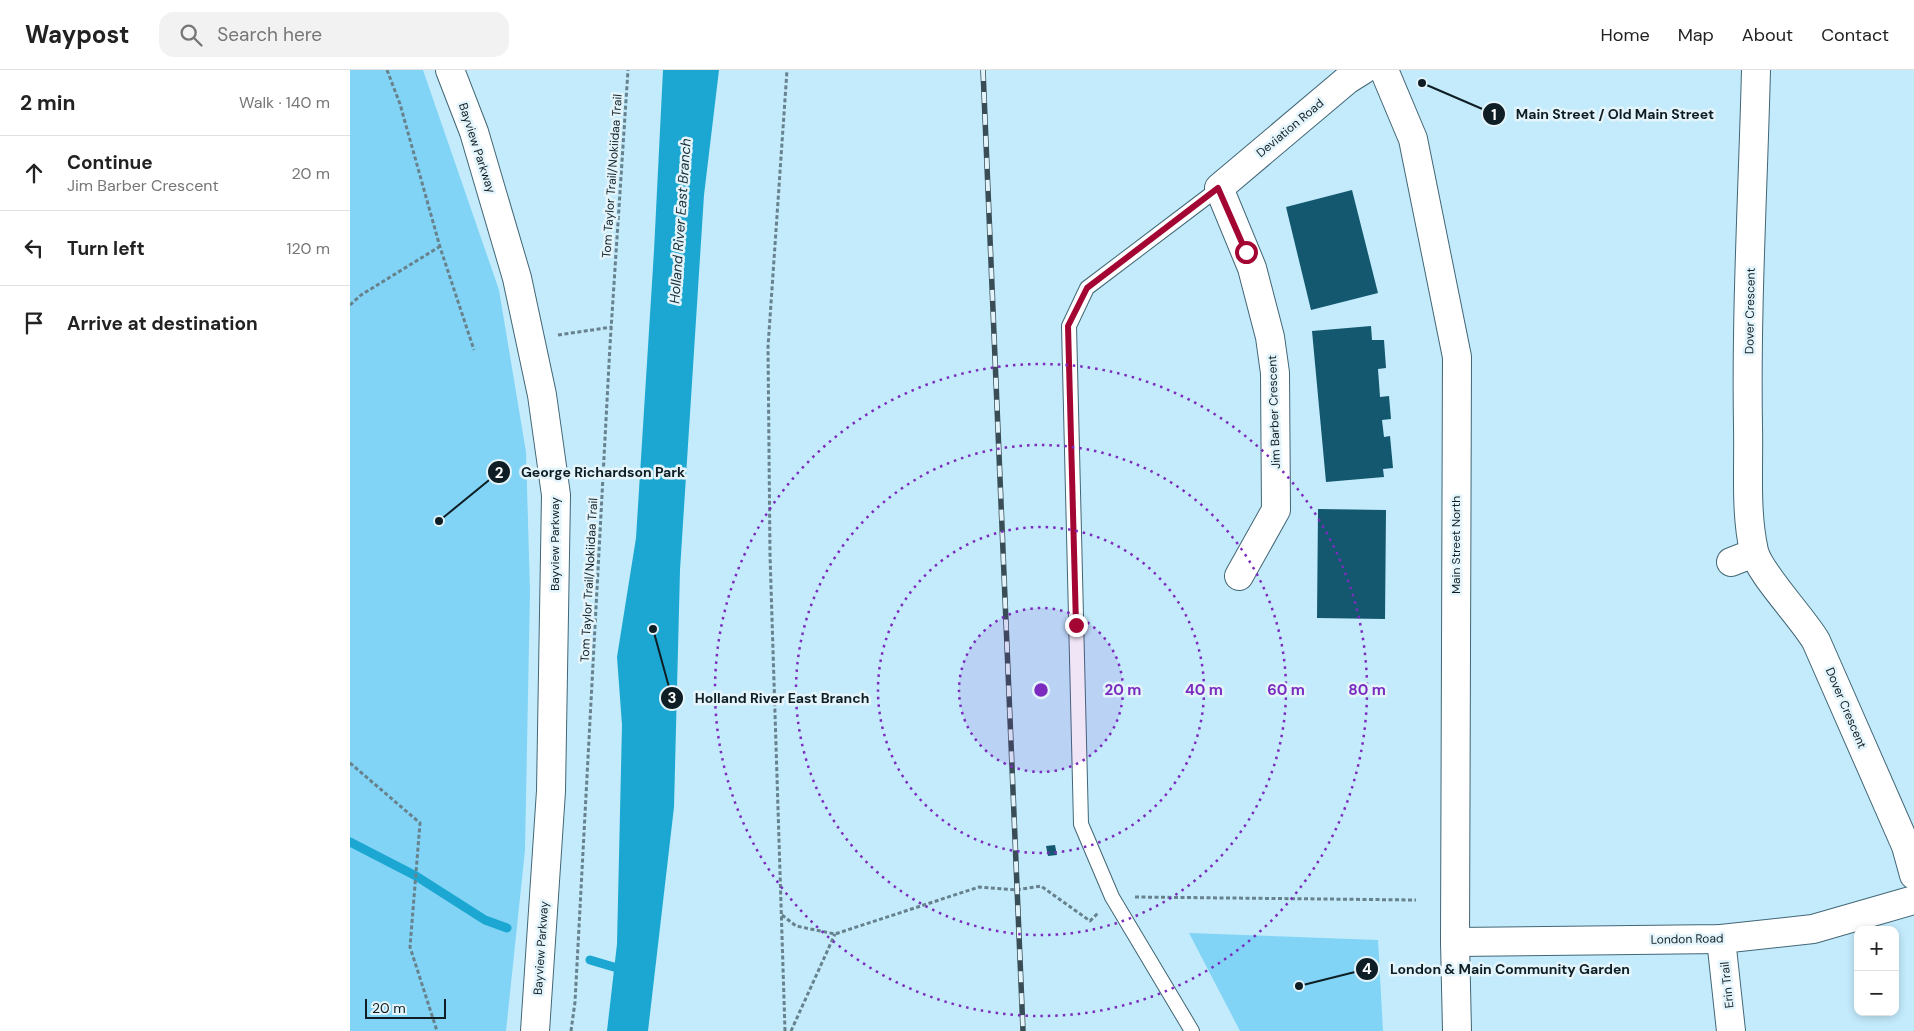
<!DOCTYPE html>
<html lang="en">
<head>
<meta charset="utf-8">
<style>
  :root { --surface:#fff; --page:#f2f2f2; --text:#222; --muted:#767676; --line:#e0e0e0 }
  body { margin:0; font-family:"DM Sans",sans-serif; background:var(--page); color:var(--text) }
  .controls { position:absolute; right:15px; bottom:15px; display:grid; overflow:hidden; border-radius:10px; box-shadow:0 2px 8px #0003 }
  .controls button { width:45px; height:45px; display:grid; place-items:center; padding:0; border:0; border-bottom:1px solid var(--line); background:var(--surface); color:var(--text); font:25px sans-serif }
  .scale { position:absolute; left:15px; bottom:12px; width:81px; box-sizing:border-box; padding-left:5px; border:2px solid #0f1e24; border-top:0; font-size:14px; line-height:18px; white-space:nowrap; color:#0f1e24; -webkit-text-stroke:4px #e4f4fb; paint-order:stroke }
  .stop { position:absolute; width:15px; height:15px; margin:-11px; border:4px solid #a40634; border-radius:50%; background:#fff }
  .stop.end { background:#a40634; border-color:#fff; box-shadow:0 1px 5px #0008 }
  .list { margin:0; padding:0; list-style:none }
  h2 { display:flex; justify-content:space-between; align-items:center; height:65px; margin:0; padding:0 20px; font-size:21px }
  h2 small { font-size:16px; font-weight:400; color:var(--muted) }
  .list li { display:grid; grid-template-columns:32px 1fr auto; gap:15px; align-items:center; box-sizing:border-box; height:75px; padding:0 20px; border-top:1px solid var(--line) }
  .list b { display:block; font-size:19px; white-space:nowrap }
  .list p { margin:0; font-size:16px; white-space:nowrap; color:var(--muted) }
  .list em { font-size:16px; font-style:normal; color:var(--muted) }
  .icon { flex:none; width:28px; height:28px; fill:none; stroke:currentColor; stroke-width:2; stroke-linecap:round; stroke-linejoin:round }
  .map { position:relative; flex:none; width:1564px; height:961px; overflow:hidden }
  header { display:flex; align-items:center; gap:30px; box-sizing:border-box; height:70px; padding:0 25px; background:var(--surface); border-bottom:1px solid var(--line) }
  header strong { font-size:24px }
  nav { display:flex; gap:28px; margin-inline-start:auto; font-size:18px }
  .search { width:350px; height:45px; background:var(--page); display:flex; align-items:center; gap:12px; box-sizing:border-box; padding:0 18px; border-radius:15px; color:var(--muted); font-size:19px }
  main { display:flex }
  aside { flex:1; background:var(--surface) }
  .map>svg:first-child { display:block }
  .green { fill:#81d4f5 }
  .water { fill:#1ba7d2 }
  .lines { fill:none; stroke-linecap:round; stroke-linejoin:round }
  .stream { stroke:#1ba7d2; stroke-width:9 }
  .building { fill:#13586f }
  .service-casing { stroke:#426675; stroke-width:16 }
  .minor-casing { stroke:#426675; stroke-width:30 }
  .tertiary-casing { stroke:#426675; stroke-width:30 }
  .secondary-casing { stroke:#426675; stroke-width:30 }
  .path { stroke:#67828d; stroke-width:3; stroke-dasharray:4 2.5; stroke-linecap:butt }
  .service { stroke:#fff; stroke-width:14 }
  .minor { stroke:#fff; stroke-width:28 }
  .tertiary { stroke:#fff; stroke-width:28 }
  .secondary { stroke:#fff; stroke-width:28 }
  .rail-casing { stroke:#384d55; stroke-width:5.5 }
  .rail { stroke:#e4f4fb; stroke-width:4; stroke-dasharray:11; stroke-linecap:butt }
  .route { stroke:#a40634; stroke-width:6 }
  .ring { fill:none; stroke:#7b2cbf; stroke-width:2.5; stroke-dasharray:2.5 5 }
  .labels { text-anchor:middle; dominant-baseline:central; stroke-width:5; stroke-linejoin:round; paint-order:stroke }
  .street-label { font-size:12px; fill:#0f1e24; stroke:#e4f4fb }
  .water-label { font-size:14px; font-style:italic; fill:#192e37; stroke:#e4f4fb }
  .centre { fill:#7b2cbf; stroke:#e4f4fb; stroke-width:2.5 }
  .ring-label { font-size:15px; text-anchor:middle; font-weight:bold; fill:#7b2cbf; stroke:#e4f4fb; stroke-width:5; stroke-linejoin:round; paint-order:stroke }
  .leader { fill:none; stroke:#0f1e24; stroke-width:2 }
  .callout-dot { fill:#0f1e24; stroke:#e4f4fb; stroke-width:2 }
  .mark-label { font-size:15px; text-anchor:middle; font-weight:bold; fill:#fff }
  .callout-label { font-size:14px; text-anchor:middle; font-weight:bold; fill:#0f1e24; stroke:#e4f4fb; stroke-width:5; stroke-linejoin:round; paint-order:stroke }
</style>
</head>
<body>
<header>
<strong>Waypost</strong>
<div class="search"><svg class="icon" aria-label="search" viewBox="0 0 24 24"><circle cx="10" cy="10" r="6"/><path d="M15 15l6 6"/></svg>Search here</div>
<nav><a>Home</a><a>Map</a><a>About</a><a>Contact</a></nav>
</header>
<main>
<aside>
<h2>2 min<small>Walk · 140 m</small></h2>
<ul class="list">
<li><svg class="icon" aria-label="ahead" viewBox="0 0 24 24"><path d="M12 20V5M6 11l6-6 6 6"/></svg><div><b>Continue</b><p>Jim Barber Crescent</p></div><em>20 m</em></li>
<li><svg class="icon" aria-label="left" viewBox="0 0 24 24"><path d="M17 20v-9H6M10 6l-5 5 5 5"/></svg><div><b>Turn left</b></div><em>120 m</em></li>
<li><svg class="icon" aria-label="arrive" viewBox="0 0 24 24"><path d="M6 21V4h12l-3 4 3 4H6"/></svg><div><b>Arrive at destination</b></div></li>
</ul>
</aside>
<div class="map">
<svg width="1564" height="961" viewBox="0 0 1564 961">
  <rect width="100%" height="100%" fill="#c3ebfc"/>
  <!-- green -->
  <path class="green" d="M0,0H73L149,220L176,382L180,521L175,780L156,961H0Z
    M839,863L1028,870L1033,961H890Z"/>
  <!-- water -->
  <path class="water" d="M313,0H369L354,125L330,500L324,737L298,961H257L267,874L272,655L267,587L286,468L304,181Z"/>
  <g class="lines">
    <!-- stream -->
    <path class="stream" d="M0,772L66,806L135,850L157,858
      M240,890L274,900"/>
  </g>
  <!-- building -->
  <path class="building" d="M1002,120L1028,223L961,240L936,137Z
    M1021,256L1022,270H1034L1036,298L1028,299L1030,327L1039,326L1041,349L1032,350L1034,367L1040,366L1043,398L1033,399L1034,407L976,412L962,261Z
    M968,439L1036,440L1035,549L967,548Z
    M705,775L707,785L698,786L696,776Z"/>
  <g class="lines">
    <defs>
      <path id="service" d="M842,961L762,827L731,754L719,256L737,218L869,118"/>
      <path id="minor" d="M1406,0C1403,119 1396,238 1398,356C1399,397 1395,441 1404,481C1409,503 1452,547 1466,571L1556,776L1564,805
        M1381,492L1404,483
        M889,506L926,440L925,303L920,267L902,198L869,118L997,10L1013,0
        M1371,869L1381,961"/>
      <path id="tertiary" d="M100,0L124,62L167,208L192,325L206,425L201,721L185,961
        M1105,872L1371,869L1463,859L1564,830"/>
      <path id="secondary" d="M1034,0L1063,69L1107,287L1105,872L1107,961"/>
    </defs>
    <!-- service casing -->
    <use href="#service" class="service-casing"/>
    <!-- minor casing -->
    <use href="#minor" class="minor-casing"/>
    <!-- tertiary casing -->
    <use href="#tertiary" class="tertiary-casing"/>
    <!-- secondary casing -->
    <use href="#secondary" class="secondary-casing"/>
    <!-- path -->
    <path class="path" d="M37,0L50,34L90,177L124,280
      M0,235L11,225L89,177
      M208,265L262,257
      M0,693L70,753L60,877L87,961
      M785,827L1066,830
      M432,845L446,856L485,864L629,817L666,820L691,816L740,851L748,843
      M221,961L225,932L260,275L278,0
      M435,961L420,485L418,277L437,0
      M441,961L485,864"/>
    <!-- service -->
    <use href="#service" class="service"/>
    <!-- minor -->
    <use href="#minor" class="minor"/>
    <!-- tertiary -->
    <use href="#tertiary" class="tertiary"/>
    <!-- secondary -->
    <use href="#secondary" class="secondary"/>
    <defs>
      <path id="rail" d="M633,0L673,961"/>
    </defs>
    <!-- rail casing -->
    <use href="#rail" class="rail-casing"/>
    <!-- rail -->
    <use href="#rail" class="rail"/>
  </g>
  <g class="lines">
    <!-- route -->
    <path class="route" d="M726,555L718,256L737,218L868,118L896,182"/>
  </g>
  <!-- distance rings -->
  <circle cx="691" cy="620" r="82" fill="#7b2cbf" fill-opacity=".12"/>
  <g class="ring">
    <circle cx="691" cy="620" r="82"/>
    <circle cx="691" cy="620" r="163"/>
    <circle cx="691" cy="620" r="245"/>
    <circle cx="691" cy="620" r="326"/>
  </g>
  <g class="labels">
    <!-- street labels -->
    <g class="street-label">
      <text transform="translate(940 58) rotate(-40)">Deviation Road</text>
      <text transform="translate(127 78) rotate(72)">Bayview Parkway</text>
      <text transform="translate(262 106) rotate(-86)">Tom Taylor Trail/Nokiidaa Trail</text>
      <text transform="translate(1400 241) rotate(-89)">Dover Crescent</text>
      <text transform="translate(924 342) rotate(-92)">Jim Barber Crescent</text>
      <text transform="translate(205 474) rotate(-90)">Bayview Parkway</text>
      <text transform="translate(1106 475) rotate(-90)">Main Street North</text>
      <text transform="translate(239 510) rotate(-87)">Tom Taylor Trail/Nokiidaa Trail</text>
      <text transform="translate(1496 638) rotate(67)">Dover Crescent</text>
      <text transform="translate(1337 869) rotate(-1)">London Road</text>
      <text transform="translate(191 878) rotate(-86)">Bayview Parkway</text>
      <text transform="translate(1377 915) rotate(-96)">Erin Trail</text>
    </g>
    <!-- water labels -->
    <g class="water-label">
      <text transform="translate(330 151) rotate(-86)">Holland River East Branch</text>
    </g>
  </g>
  <circle cx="691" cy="620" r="8" class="centre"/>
  <g class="ring-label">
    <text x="773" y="625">20 m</text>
    <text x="854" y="625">40 m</text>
    <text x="936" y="625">60 m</text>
    <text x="1017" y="625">80 m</text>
  </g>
  <!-- callouts -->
  <path class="leader" d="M1072 13L1144 44M89 451L149 402M303 559L322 628M949 916L1017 899"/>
  <g class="callout-dot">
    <circle cx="1072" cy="13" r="5"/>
    <circle cx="89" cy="451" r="5"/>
    <circle cx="303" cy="559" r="5"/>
    <circle cx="949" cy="916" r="5"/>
    <circle cx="1144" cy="44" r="12"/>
    <circle cx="149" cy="402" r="12"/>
    <circle cx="322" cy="628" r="12"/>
    <circle cx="1017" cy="899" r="12"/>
  </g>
  <g class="mark-label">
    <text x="1144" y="50">1</text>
    <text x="149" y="408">2</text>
    <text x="322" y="633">3</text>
    <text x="1017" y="904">4</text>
  </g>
  <g class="callout-label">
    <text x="1265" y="49">Main Street / Old Main Street</text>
    <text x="253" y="407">George Richardson Park</text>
    <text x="432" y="633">Holland River East Branch</text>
    <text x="1160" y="904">London &amp; Main Community Garden</text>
  </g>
</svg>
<div class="controls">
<button>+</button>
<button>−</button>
</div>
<div class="scale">20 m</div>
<div class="stop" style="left:896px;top:182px"></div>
<div class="stop end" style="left:726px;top:555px"></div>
</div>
</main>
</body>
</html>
